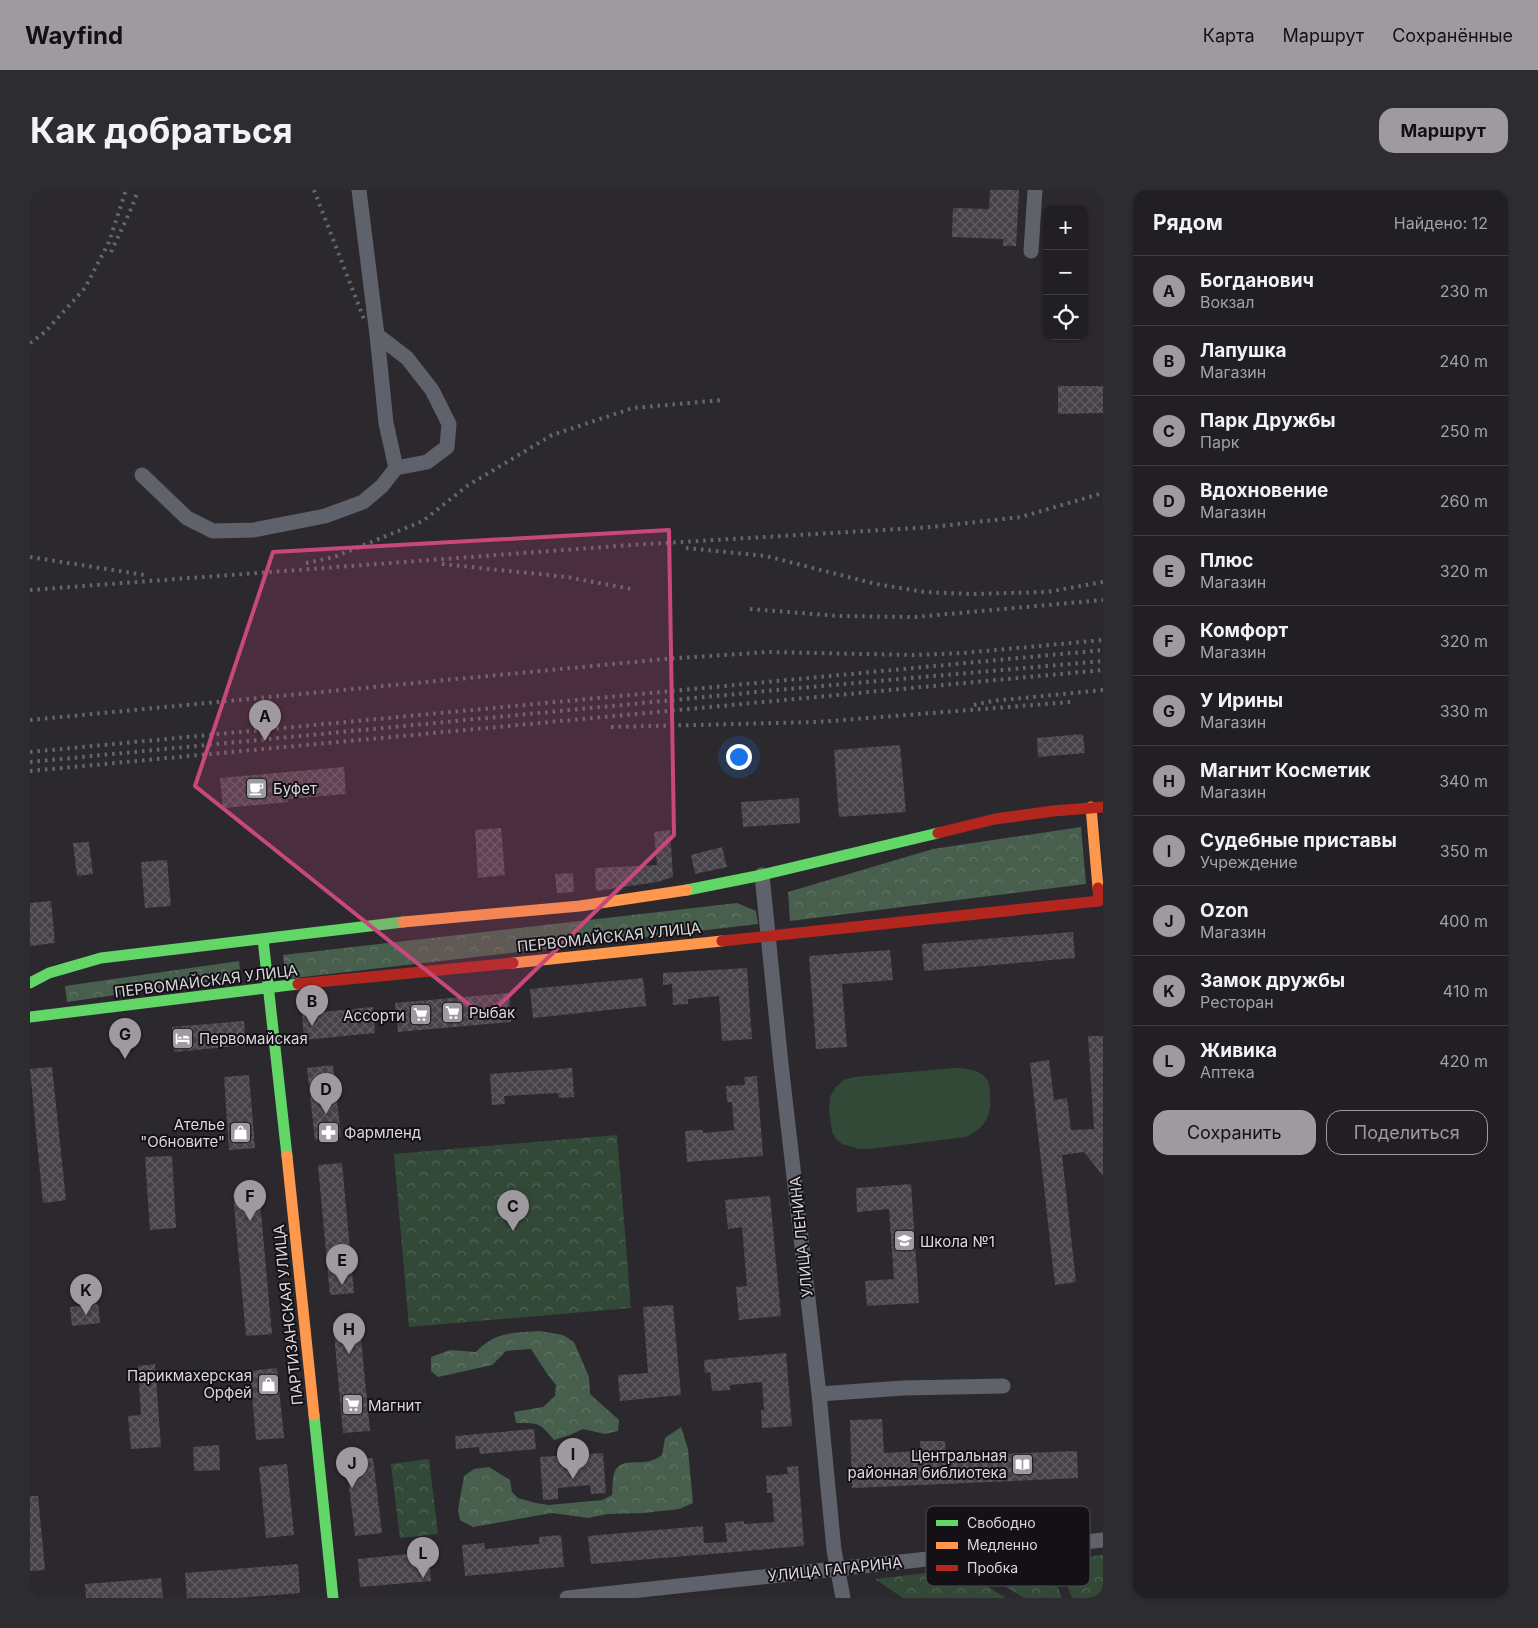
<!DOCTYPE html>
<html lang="ru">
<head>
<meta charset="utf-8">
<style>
  :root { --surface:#211f22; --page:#2d2c2f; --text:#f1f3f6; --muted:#a2a2a5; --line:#3e3d40; --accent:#9e9aa0 }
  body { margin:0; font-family:Inter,sans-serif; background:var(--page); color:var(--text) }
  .controls { position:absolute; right:15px; top:15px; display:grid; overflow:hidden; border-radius:10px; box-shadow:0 1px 4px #0004 }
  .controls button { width:45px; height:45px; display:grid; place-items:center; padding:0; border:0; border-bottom:1px solid var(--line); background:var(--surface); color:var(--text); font:25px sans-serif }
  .you { position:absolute; left:708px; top:566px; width:18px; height:18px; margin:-12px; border:4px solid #fff; border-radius:50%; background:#1a73e8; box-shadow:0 0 0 8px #1a73e833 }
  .badge { display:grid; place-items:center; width:32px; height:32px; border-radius:50%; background:var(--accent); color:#111; font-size:16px; font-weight:700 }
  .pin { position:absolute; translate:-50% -41px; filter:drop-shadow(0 1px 2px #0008) }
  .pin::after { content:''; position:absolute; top:26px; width:18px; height:15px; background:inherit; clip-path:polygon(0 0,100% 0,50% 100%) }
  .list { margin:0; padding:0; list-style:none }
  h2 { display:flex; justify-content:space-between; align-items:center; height:65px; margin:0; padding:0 20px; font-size:21px }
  h2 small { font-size:16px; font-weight:400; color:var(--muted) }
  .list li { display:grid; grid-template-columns:32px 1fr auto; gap:15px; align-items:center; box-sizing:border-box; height:70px; padding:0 20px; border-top:1px solid var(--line) }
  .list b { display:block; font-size:19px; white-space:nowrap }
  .list p { margin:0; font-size:16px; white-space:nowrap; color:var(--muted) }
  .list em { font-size:16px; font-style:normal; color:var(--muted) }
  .actions { display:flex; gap:10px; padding:15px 20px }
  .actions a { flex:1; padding:11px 0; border:1px solid var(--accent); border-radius:15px; text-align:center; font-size:18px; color:var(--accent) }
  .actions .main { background:var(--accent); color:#111 }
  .icon { flex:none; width:28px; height:28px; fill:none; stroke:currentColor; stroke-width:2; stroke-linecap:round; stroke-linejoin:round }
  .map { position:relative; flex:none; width:1073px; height:1408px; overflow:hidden; border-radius:15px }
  header { display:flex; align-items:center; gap:30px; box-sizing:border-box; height:70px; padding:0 25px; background:var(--accent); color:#111 }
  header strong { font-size:24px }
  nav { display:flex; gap:28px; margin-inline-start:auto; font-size:18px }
  .intro { display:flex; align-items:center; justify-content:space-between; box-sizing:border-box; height:120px; padding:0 30px }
  h1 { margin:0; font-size:35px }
  .button { padding:12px 22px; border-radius:15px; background:var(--accent); color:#111; font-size:18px; font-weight:700 }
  main { display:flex; gap:30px; padding:0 30px }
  aside { flex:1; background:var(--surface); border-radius:15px; box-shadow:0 1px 4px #0004 }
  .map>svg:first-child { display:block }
  .forest { fill:url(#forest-crowns) }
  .park { fill:url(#park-crowns) }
  .pitch { fill:#334938 }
  .building { fill:url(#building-cross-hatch) }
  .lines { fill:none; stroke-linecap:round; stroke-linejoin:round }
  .street { stroke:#5f626a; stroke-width:15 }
  .fast { stroke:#63d668; stroke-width:11 }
  .slow { stroke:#ff974d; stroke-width:11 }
  .jam { stroke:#b3261e; stroke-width:11 }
  .rail { stroke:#65676e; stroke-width:4; stroke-dasharray:2.5 5; stroke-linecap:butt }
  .marked { fill:#c8487c; fill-opacity:0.2; stroke:#c8487c; stroke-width:4; stroke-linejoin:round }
  .labels { text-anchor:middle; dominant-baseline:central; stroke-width:4; stroke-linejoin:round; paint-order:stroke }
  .poi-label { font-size:15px; fill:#dbd7dd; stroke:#131115; text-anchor:start }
  .street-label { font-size:15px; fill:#dbd7dd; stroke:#131115 }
  .key { fill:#131115; stroke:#4f4c51; stroke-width:1 }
  .key-label { font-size:14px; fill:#dbd7dd }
</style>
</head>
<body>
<header>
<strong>Wayfind</strong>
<nav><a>Карта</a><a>Маршрут</a><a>Сохранённые</a></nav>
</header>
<div class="intro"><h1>Как добраться</h1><a class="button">Маршрут</a></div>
<main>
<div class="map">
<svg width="1073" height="1408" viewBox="0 0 1073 1408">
  <defs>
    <pattern id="forest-crowns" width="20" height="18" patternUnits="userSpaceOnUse" patternTransform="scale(1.25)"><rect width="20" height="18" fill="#475f4c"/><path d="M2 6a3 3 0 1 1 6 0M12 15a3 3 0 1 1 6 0" fill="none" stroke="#617565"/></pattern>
    <pattern id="park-crowns" width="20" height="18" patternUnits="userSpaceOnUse" patternTransform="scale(1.25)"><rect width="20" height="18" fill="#334938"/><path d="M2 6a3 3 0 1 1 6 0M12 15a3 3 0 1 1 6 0" fill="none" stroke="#506254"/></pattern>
    <pattern id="building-cross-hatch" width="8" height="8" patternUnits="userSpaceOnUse" patternTransform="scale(1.25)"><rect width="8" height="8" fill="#474249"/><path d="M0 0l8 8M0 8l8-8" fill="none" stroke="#615d63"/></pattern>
  </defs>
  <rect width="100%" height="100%" fill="#2c292e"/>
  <!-- forest -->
  <path class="forest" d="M1051,637L1056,694L760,731L758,702L903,659Z
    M707,713L726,721L728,734L256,789L253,765Z
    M209,771L211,787L37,812L35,796Z
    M510,1141L533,1145L544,1152L559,1187L560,1204L589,1230L588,1241L575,1244L553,1239L540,1245L524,1250C509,1232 509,1233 486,1233L484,1222L513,1217L525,1206L526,1195L518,1185L501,1159L476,1161L462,1175L408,1187L401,1181V1167L420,1160L446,1162C466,1141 483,1143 510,1141Z
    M651,1237L658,1259L663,1313L649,1319L614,1323L578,1324L558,1328L522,1323L443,1337L430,1330L428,1320L434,1286L444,1279L459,1277L480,1290L482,1302L488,1308L506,1313L519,1315L562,1311L572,1310L582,1305C583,1298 582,1288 585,1281C591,1270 603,1273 613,1272C621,1272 626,1269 632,1265L635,1248Z"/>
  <!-- park -->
  <path class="park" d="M587,945L601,1118L379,1137L364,964Z
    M399,1269L408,1344L370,1348L361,1274Z
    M1073,1365V1408H1042L1028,1370Z
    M1018,1372L1032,1408H994L946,1378Z
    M930,1379L976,1408H873L845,1389Z"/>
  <!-- pitch -->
  <path class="pitch" d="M924,878C933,878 946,879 954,886C959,891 960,897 960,904C962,925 955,939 935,947L840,959H829L812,954L806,949L802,942L799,921L800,907L806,897L814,890L824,887Z"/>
  <!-- building -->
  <path class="building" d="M960,0H989L986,56H973V49L922,47L923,18L959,19Z
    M1028,196H1073V223L1028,224Z
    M1053,544L1055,563L1008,567L1007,548Z
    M870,555L876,622L809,627L804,560Z
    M314,577L316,604L258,609V612L193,618L190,588Z
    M769,608L770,633L713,637L711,612Z
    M471,638L475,685L448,688L445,640Z
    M640,640L643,687L627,692L566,701L565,678L627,675L624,642Z
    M59,652L63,684L47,686L43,653Z
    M692,657L697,677L665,684L661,665Z
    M137,670L141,716L115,718L111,672Z
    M543,683L544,702L527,703L525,684Z
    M21,711L25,753L0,756V713Z
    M1043,742L1045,768L894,781L892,754Z
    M860,760L863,790L812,794L817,857L786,859L779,766Z
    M717,778L722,849L692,851L689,806L658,809V814L643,815L642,794L633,795V783Z
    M613,788L616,816L503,828L500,799Z
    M479,803L481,832L368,842L365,813Z
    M343,817L345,843L274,850L272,824Z
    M214,831L216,855L144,862L142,837Z
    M1058,846H1073V986L1054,962L1032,965L1046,1092L1025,1095L1000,873L1019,870L1024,910L1037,908L1041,940L1064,939Z
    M303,875L311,947L285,950L277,878Z
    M22,877L36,1010L13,1013L0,879Z
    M542,878L544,907L529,908L528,903L474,906L475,914L462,915L460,884Z
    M219,885L225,958L199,960L194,887Z
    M727,886L733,966L657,972L655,941L673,940V943L704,940L702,912H697L696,896L715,895L714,887Z
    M142,966L146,1038L120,1040L115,967Z
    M312,973L324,1103L300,1105L288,975Z
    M881,994L889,1113L837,1116L835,1091L864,1089L859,1019L827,1022L826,998Z
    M229,1001L242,1144L216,1146L203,1004Z
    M740,1006L751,1126L709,1130L706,1097L717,1096L712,1037L698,1039L695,1010Z
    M68,1114L70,1133L42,1136L40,1117Z
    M643,1115L651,1205L590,1211L588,1185L618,1183L613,1117Z
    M329,1129L340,1241L313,1243L303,1132Z
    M756,1163L762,1236L732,1238L731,1220H734L732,1192L700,1195V1200L682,1201L680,1182L675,1183L674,1170Z
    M125,1174L131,1257L101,1259L98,1226L111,1225L108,1176Z
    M247,1178L254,1248L226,1250L220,1181Z
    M852,1229L854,1263L890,1261V1251H915L916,1266L1047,1261L1048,1288L822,1298L820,1230Z
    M504,1239L506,1259L450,1264L449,1257L426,1259L425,1246Z
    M189,1255L190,1280L164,1281L163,1257Z
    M573,1263L576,1303L561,1304L560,1295L528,1298V1309L513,1310L510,1267Z
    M343,1268L352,1343L325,1346L316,1271Z
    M257,1274L264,1345L236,1348L229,1277Z
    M768,1276L774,1356L561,1374L558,1346L673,1336L674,1353L697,1352L695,1333L714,1331V1334L744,1332L742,1303H737L736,1286L758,1284L757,1277Z
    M0,1306H8L15,1380L0,1381Z
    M531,1345L534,1377L435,1386L432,1355L454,1353L455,1359L509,1354V1347Z
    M399,1362L401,1391L330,1397L328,1369Z
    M268,1374L270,1403L207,1408H157L155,1383Z
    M131,1388L133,1408H56L55,1394Z"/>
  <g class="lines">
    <!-- street -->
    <path class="street" d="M1001,61L1005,0
      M347,145L377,168L402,200L419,234L417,257L397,272L366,278
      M112,285L157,328L183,341L224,340L295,326L333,312L352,296L366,278L356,233L347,145L329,0
      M732,685L751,874L789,1204L804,1360L813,1408
      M789,1204L873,1198L973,1196
      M537,1408L1073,1350"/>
    <!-- fast -->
    <path class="fast" d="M657,700L732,685L908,643
      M233,749L257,966
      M0,793L19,783L71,768L373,732
      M0,827L268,794
      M284,1225L303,1408"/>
    <!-- slow -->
    <path class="slow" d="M1061,617L1068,698
      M373,732L550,716L657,700
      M483,773L692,751
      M257,966L284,1225"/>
    <!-- jam -->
    <path class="jam" d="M908,643L965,629L1023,621L1073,617
      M692,751L1069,711L1068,698
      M268,794L483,773"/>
    <!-- rail -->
    <path class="rail" d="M284,0L334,129
      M81,62L102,17L108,0
      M0,153L15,142L55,98L79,52L96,0
      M656,358L736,366L846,394L894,402L941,404L1017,402L1073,392
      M0,367L115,385
      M276,373L304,367L393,331L437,296L522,245L603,218L693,210
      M412,374L537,387L601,399
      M0,400L601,355L902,337L991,327L1073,303
      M720,419L809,426L885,427L1073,410
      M944,515L962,511L1073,500
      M0,530L635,469L737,462L884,465L934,463L1073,450
      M581,537L788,532L1041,512
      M0,562L1073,460
      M0,572L758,499L1073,471
      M0,581L1073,480"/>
  </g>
  <!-- marked area -->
  <path class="marked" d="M639,340L644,645L456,828L165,596L243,362Z"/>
  <!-- icons -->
  <defs>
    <symbol id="cafe-square" viewBox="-11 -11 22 22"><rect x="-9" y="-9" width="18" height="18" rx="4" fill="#9e9aa0" stroke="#131115"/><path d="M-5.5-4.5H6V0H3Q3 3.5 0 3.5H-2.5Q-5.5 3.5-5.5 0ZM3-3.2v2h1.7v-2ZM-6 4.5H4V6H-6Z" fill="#fff"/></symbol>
    <symbol id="supermarket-square" viewBox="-11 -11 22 22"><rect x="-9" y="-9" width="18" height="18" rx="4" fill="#9e9aa0" stroke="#131115"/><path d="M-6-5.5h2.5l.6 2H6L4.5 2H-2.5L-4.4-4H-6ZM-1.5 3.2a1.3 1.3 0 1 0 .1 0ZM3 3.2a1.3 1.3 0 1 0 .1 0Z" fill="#fff"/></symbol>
    <symbol id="hotel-square" viewBox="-11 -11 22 22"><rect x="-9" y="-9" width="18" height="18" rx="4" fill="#9e9aa0" stroke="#131115"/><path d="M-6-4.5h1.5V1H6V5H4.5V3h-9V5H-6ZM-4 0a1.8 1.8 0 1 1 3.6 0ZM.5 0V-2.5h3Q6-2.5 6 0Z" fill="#fff"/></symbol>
    <symbol id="pharmacy-square" viewBox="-11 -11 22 22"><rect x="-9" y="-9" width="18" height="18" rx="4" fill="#9e9aa0" stroke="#131115"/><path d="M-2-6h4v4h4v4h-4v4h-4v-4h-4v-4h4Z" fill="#fff"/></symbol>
    <symbol id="shop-square" viewBox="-11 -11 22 22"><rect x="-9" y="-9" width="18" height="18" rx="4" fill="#9e9aa0" stroke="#131115"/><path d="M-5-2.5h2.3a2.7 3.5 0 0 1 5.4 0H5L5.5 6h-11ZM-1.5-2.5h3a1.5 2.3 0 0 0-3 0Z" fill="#fff"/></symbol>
    <symbol id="school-square" viewBox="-11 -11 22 22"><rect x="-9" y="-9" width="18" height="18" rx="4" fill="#9e9aa0" stroke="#131115"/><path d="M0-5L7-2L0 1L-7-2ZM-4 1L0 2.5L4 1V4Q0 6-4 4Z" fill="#fff"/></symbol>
    <symbol id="library-square" viewBox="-11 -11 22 22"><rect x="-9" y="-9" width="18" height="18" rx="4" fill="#9e9aa0" stroke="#131115"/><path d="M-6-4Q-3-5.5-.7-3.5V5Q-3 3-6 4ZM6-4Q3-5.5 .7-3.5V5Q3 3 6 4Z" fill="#fff"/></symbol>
  </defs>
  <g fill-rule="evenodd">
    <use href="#cafe-square" x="214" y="586" width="25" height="25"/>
    <use href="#supermarket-square" x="410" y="810" width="25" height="25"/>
    <use href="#supermarket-square" x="378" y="812" width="25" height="25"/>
    <use href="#hotel-square" x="140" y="836" width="25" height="25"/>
    <use href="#pharmacy-square" x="286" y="930" width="25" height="25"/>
    <use href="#shop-square" x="198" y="930" width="25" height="25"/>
    <use href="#school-square" x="862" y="1038" width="25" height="25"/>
    <use href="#shop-square" x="226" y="1182" width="25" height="25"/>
    <use href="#supermarket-square" x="310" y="1202" width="25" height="25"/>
    <use href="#library-square" x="980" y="1262" width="25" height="25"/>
  </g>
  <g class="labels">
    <!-- poi labels -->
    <g class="poi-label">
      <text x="243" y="598">Буфет</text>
      <text x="439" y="822">Рыбак</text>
      <text x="375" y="825" text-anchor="end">Ассорти</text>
      <text x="169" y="848">Первомайская</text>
      <text x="195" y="934" text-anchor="end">Ателье<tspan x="195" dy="17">"Обновите"</tspan></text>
      <text x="314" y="942">Фармленд</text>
      <text x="890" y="1051">Школа №1</text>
      <text x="222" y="1185" text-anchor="end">Парикмахерская<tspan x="222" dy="17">Орфей</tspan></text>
      <text x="338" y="1215">Магнит</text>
      <text x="977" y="1265" text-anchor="end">Центральная<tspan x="977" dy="17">районная библиотека</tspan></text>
    </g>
    <!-- street labels -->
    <g class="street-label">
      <text transform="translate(579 747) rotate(-6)">ПЕРВОМАЙСКАЯ УЛИЦА</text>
      <text transform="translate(176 791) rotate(-7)">ПЕРВОМАЙСКАЯ УЛИЦА</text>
      <text transform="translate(771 1047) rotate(-96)">УЛИЦА ЛЕНИНА</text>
      <text transform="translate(258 1125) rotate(-96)">ПАРТИЗАНСКАЯ УЛИЦА</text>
      <text transform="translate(805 1379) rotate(-6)">УЛИЦА ГАГАРИНА</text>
    </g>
  </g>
  <!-- legend -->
  <rect x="896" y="1316" width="164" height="80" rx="8" class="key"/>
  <rect x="906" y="1330" width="22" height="6" fill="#63d668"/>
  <rect x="906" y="1352" width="22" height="7" fill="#ff974d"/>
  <rect x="906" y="1375" width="22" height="6" fill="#b3261e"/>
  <g class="key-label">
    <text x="937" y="1338">Свободно</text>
    <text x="937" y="1360">Медленно</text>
    <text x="937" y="1383">Пробка</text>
  </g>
</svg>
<div class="controls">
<button>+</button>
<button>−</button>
<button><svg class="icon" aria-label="locate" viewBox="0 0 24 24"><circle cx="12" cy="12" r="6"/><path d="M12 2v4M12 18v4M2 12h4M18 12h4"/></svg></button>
</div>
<div class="you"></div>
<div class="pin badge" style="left:235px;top:551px">A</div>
<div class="pin badge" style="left:282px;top:836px">B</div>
<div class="pin badge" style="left:483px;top:1041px">C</div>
<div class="pin badge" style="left:296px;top:924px">D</div>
<div class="pin badge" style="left:312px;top:1095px">E</div>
<div class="pin badge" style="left:220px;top:1031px">F</div>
<div class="pin badge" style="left:95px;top:869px">G</div>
<div class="pin badge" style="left:319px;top:1164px">H</div>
<div class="pin badge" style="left:543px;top:1289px">I</div>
<div class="pin badge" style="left:322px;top:1298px">J</div>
<div class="pin badge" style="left:56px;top:1125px">K</div>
<div class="pin badge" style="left:393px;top:1388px">L</div>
</div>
<aside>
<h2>Рядом<small>Найдено: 12</small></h2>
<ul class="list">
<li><span class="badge">A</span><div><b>Богданович</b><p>Вокзал</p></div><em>230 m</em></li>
<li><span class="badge">B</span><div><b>Лапушка</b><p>Магазин</p></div><em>240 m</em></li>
<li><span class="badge">C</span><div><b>Парк Дружбы</b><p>Парк</p></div><em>250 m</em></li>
<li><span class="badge">D</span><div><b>Вдохновение</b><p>Магазин</p></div><em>260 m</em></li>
<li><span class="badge">E</span><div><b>Плюс</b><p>Магазин</p></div><em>320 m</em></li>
<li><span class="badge">F</span><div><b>Комфорт</b><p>Магазин</p></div><em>320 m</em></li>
<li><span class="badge">G</span><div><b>У Ирины</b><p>Магазин</p></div><em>330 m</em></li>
<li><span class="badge">H</span><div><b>Магнит Косметик</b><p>Магазин</p></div><em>340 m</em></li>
<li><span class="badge">I</span><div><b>Судебные приставы</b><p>Учреждение</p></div><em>350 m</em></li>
<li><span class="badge">J</span><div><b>Ozon</b><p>Магазин</p></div><em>400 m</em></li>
<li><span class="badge">K</span><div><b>Замок дружбы</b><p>Ресторан</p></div><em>410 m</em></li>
<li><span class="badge">L</span><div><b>Живика</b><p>Аптека</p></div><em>420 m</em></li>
</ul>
<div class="actions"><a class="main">Сохранить</a><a>Поделиться</a></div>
</aside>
</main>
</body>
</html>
